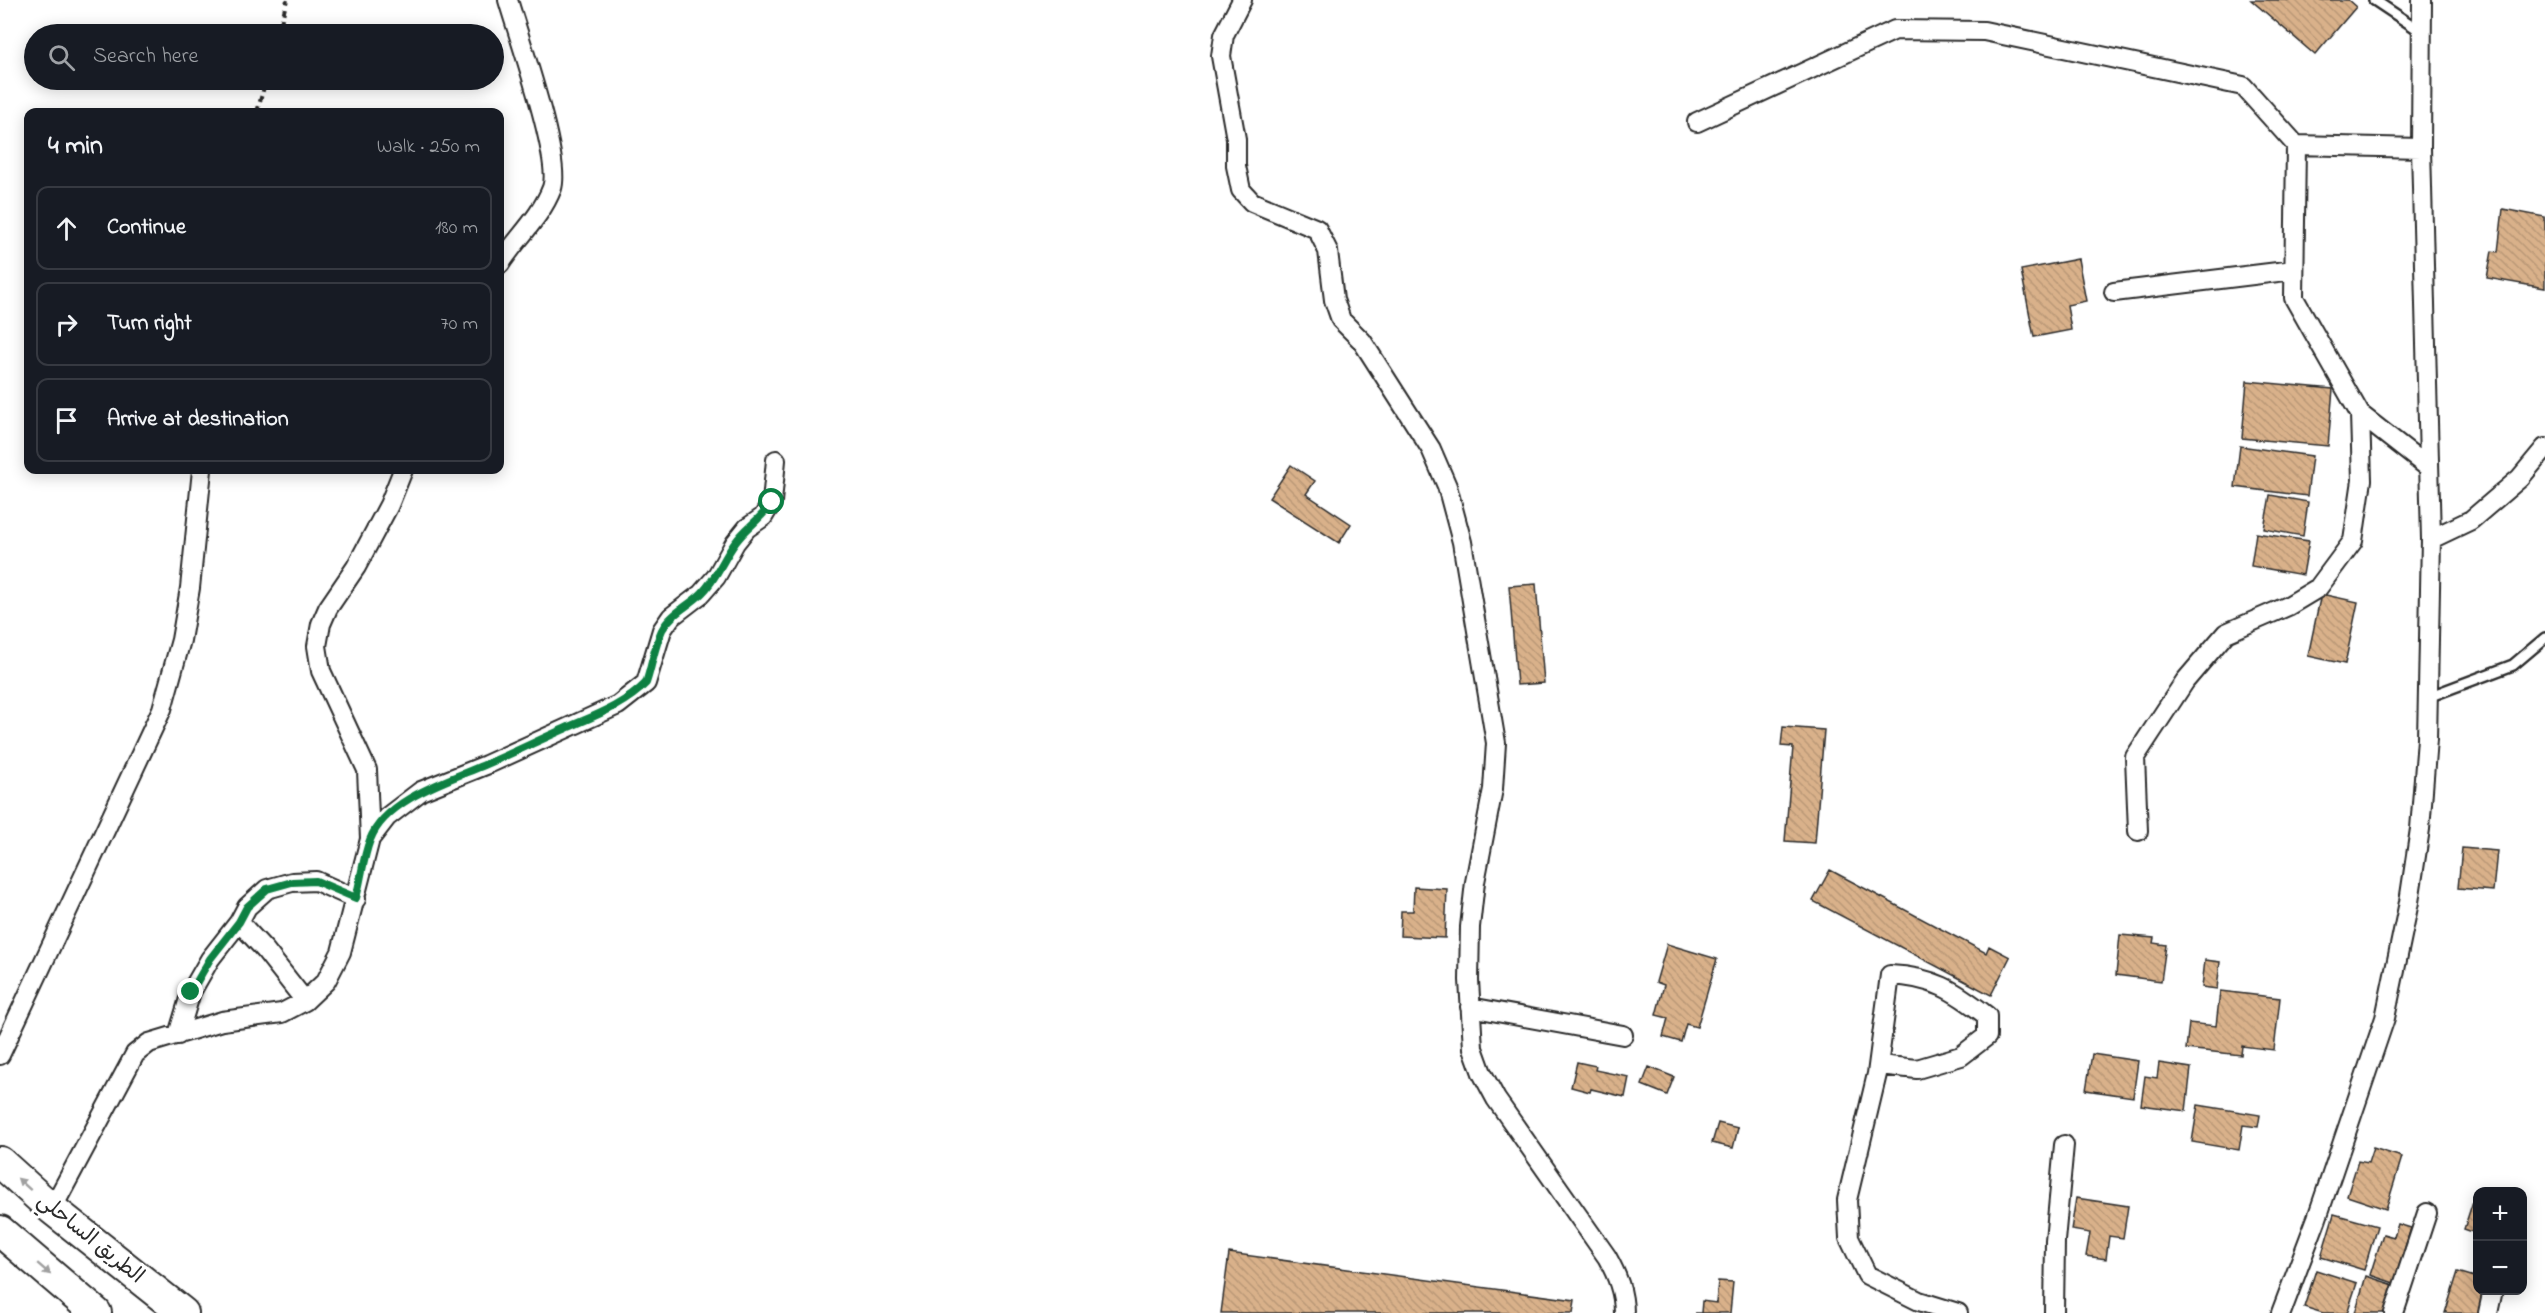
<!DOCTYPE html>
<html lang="en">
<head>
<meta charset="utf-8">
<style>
  :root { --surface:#171b24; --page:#242831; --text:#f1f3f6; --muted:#9ea1a6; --line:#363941 }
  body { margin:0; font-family:"Indie Flower","Playpen Sans Arabic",sans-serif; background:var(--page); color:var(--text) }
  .controls { position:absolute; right:18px; bottom:18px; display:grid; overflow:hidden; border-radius:12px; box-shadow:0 3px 15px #0003 }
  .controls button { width:54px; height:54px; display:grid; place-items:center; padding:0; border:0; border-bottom:2px solid var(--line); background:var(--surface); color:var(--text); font:30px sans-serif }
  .stop { position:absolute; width:18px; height:18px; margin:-14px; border:4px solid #0b8043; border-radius:50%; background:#fff }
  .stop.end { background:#0b8043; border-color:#fff; box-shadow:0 2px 6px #0008 }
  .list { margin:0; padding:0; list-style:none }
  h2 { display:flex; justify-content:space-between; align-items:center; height:78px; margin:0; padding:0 24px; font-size:26px }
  h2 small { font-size:20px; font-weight:400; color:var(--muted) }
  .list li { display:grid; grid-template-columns:39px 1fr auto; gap:18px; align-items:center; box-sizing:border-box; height:84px; margin:0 12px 12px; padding:0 12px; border:2px solid var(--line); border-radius:12px }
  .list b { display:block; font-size:22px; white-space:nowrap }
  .list em { font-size:20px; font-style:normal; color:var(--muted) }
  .icon { flex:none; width:33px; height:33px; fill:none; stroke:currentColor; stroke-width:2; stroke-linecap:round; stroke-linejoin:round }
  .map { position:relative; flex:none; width:2545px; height:1313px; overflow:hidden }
  .search { position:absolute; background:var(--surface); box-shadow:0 3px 15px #0003; left:24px; top:24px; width:480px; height:66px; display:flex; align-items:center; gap:15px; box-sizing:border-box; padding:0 21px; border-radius:33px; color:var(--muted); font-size:22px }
  .panel { position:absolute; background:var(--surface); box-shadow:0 3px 15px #0003; left:24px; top:108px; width:480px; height:366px; border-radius:12px }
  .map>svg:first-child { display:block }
  .building { fill:url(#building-back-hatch); stroke:#2b2b2b; stroke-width:1.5 }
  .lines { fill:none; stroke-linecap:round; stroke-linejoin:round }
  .service-casing { stroke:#2b2b2b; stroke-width:14 }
  .minor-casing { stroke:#2b2b2b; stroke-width:22 }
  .trunk-casing { stroke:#2b2b2b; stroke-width:34 }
  .path { stroke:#2b2b2b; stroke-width:4; stroke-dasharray:6 4.5; stroke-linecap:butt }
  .service { stroke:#fff; stroke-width:9 }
  .minor { stroke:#fff; stroke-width:18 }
  .trunk { stroke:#fff; stroke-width:30 }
  .oneway { fill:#a0a0a0 }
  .route { stroke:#0b8043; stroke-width:8 }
  .labels { text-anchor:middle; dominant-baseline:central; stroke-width:6; stroke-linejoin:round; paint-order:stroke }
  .street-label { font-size:21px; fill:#2b2b2b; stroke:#fff }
</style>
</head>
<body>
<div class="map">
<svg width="2545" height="1313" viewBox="0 0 2545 1313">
  <defs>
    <pattern id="building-back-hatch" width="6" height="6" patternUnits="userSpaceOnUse" patternTransform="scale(1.5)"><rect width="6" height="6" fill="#d9b18a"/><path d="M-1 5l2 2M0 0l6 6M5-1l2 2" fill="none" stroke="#ba9877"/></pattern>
  </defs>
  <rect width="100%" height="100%" fill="#fff"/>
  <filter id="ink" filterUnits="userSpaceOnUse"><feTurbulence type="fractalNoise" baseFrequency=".0167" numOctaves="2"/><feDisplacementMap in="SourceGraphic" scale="12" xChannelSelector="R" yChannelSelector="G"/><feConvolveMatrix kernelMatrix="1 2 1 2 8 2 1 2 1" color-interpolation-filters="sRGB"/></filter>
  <g filter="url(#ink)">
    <!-- building -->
    <path class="building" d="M2251,0H2348L2356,7L2315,55Z
      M2503,209L2545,217V288L2487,278L2492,251L2498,252Z
      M2078,259L2086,301L2067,305L2071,330L2034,337L2021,270Z
      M2247,381L2333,389L2328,446L2242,438Z
      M2240,446L2312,456L2307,496L2235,487Z
      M1291,465L1315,481L1306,494L1351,524L1339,543L1269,498Z
      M2270,495L2308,502L2303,536L2264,529Z
      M2256,533L2309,541L2303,575L2251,566Z
      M1536,584L1544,683L1517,685L1509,586Z
      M2321,594L2358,602L2345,664L2308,656Z
      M1783,727L1824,730L1815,843L1785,841L1793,747L1781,746Z
      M2462,848L2497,851L2493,891L2458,888Z
      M1830,870L1986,953L1989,946L2010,957L1991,995L1813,901Z
      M1414,887L1447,889L1445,938L1400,936L1401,911H1413Z
      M2120,935L2154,938L2153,943L2166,945L2161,981L2116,975Z
      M1667,944L1717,959L1697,1027L1686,1024L1681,1042L1663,1037L1668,1018L1656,1015L1664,985L1656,982Z
      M2205,960L2220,962L2217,989L2202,987Z
      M2220,991L2280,998L2274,1050L2242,1046L2241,1055L2186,1049L2189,1023L2216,1026Z
      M2092,1054L2138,1061L2133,1097L2086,1090Z
      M1577,1062L1596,1066L1595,1070L1629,1077L1625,1097L1591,1089L1590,1092L1571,1087Z
      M2159,1063L2191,1068L2186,1111L2141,1105L2145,1076L2157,1078Z
      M1649,1067L1674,1077L1667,1095L1642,1085Z
      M2198,1105L2260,1115L2258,1127L2243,1125L2239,1150L2192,1142Z
      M1718,1123L1738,1128L1733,1148L1712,1143Z
      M2373,1148L2402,1157L2386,1209L2347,1196L2358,1161L2368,1163Z
      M2475,1195L2478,1196V1234L2464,1229Z
      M2076,1198L2128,1206L2123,1238L2109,1236L2106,1259L2086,1256L2090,1233L2071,1230Z
      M2334,1214L2377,1226L2364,1270L2321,1257Z
      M2398,1224L2411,1228L2394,1283L2370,1275L2383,1234L2394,1237Z
      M1229,1253L1575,1300L1573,1313H1221Z
      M2316,1270L2357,1283L2347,1313H2323L2304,1307Z
      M2458,1272L2478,1278V1290H2487L2479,1313H2445Z
      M2366,1276L2394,1285L2385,1313H2355Z
      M1718,1281L1733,1282L1730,1313H1695H1701L1702,1301L1716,1303Z"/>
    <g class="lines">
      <defs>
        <path id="service" d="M2374,0L2422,32
          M2428,697L2513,665L2545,638"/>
        <path id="minor" d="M1242,0L1224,35L1221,56L1236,139V166L1241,190L1252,202L1317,229L1328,251L1334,300L1341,320L1362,341L1431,449L1447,486L1462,542L1496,743L1493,789L1475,882L1470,927L1469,980L1473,1048L1482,1073L1496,1099L1607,1257C1617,1275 1624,1292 1624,1313
          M1697,122L1895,30L1984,31L2243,86L2296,145L2294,298L2360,414L2429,468
          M2296,145L2421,148
          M500,264C516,239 541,217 552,188C562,160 518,35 508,0
          M2114,292L2294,270
          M2431,539L2471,520L2520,478L2545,448
          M2138,831L2135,757L2185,681L2226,633L2288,606L2318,588L2353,541L2362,480L2360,414
          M370,839L387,817L421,791L486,765L618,705L646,683L662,630L671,617L701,594L716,577L735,543L747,528L763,517L772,502L776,460
          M239,922L265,950L305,1001
          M1470,1007L1623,1035
          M178,1035L191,992L210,959L239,922L247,907L267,889L292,882L316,881L356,899
          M0,1055L162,709L181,640L190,588L202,470
          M1877,1074L1890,975C1933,977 1954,990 1987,1016V1036L1961,1056L1917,1069L1879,1065L1877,1074L1847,1200L1849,1238L1867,1275L1919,1301L1958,1313
          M52,1209L135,1054L149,1043L222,1021L282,1013L305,1001L326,981L341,952L370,839L367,770L321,671L317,646L321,624L328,608L356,567L389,505L403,470
          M2054,1313L2055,1241L2064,1145
          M2281,1313L2317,1218L2385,1018L2409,902L2420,829L2427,739L2431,539L2421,148L2422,0
          M2394,1313L2427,1213
          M2488,1313L2493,1290"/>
        <path id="trunk" d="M0,1162L52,1209L183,1313
          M0,1231L96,1313"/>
      </defs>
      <!-- service casing -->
      <use href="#service" class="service-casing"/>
      <!-- minor casing -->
      <use href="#minor" class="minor-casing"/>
      <!-- trunk casing -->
      <use href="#trunk" class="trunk-casing"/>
      <!-- path -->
      <path class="path" d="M278,34L287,0
        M257,112L266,80"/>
      <!-- service -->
      <use href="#service" class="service"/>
      <!-- minor -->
      <use href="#minor" class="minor"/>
      <!-- trunk -->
      <use href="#trunk" class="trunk"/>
    </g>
    <!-- one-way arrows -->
    <defs><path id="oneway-solid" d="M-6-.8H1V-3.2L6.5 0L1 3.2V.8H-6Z" transform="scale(1.5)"/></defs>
    <g class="oneway">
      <use href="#oneway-solid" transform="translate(24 1184) rotate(-138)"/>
      <use href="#oneway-solid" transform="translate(44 1269) rotate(41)"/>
    </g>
  </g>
  <g class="lines" filter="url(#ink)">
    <!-- route -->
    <path class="route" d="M191,992L210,959L239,922L247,907L267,889L292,882L316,881L356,898C361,880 363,858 370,840C385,800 446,781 482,766C509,755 535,742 562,730C591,717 624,706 646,683C652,666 654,647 662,630C671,613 689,606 702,593C717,578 723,559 735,543C747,526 760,521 772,502"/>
  </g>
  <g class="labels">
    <!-- street labels -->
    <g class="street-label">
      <text transform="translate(90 1239) rotate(39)">الطريق الساحلي</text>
    </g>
  </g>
</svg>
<div class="controls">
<button>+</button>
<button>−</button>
</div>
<div class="stop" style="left:772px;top:502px"></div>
<div class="stop end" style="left:191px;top:992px"></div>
<div class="search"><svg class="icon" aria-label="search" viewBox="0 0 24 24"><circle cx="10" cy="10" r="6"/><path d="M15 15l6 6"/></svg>Search here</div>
<section class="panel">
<h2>4 min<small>Walk · 250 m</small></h2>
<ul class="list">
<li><svg class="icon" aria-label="ahead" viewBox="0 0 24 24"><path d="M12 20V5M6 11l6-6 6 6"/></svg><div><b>Continue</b></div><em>180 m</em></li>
<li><svg class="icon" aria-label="right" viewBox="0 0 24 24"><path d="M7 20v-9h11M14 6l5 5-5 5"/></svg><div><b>Turn right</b></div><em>70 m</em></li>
<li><svg class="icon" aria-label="arrive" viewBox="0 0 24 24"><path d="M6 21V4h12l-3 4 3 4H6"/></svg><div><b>Arrive at destination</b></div></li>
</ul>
</section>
</div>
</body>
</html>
